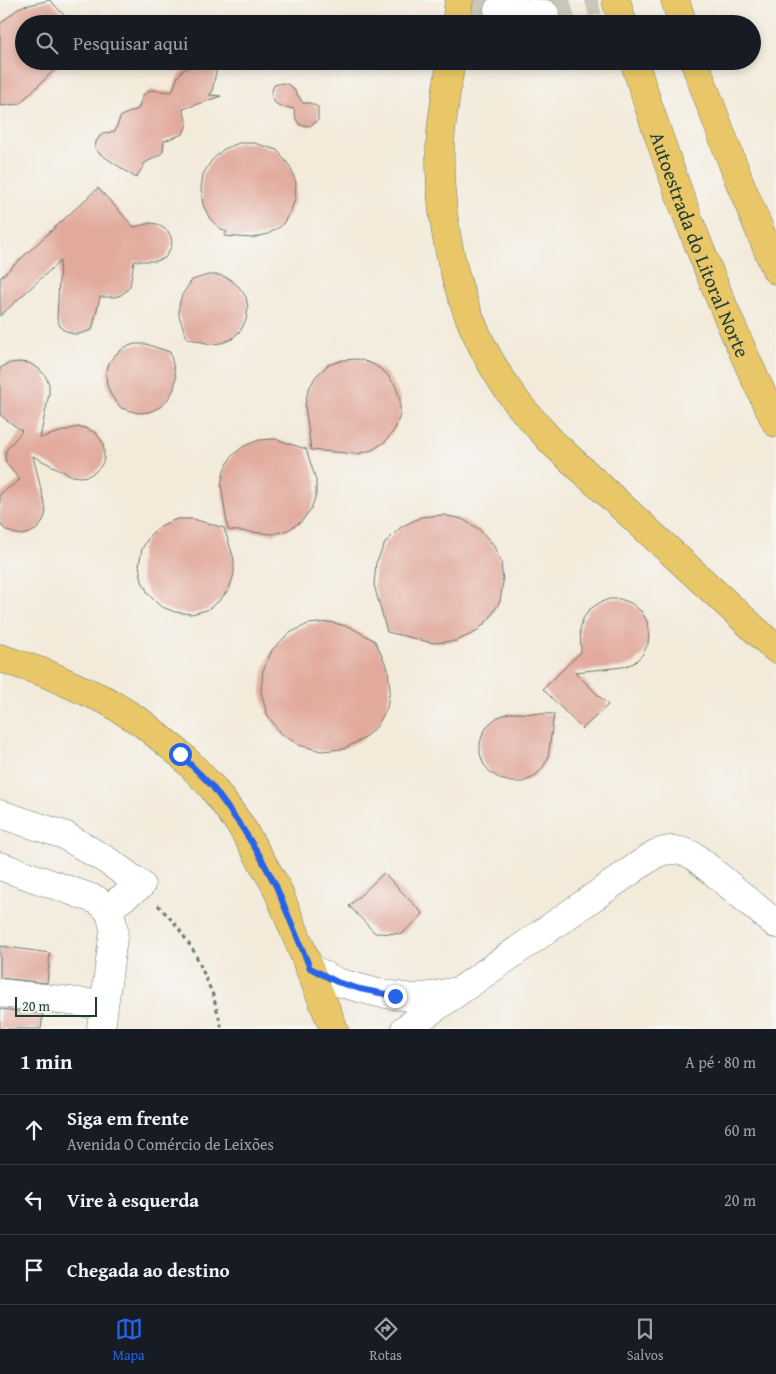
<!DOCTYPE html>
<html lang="pt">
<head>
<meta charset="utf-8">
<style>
  :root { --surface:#171b24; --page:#242831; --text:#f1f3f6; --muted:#9ea1a6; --line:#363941; --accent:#2563eb }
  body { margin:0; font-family:"Gentium Book Plus",serif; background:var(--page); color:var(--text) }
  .scale { position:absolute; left:15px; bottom:12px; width:82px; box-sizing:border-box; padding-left:5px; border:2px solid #1f3d34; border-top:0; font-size:14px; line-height:18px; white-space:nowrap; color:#1f3d34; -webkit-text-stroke:4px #f6f6f2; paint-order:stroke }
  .stop { position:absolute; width:15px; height:15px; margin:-11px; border:4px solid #2563eb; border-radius:50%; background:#fff }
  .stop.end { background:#2563eb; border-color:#fff; box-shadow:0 1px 5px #0008 }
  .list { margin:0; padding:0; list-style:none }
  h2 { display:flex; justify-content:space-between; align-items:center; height:65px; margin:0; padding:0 20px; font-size:21px }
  h2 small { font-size:16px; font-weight:400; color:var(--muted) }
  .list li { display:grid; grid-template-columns:32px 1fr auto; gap:15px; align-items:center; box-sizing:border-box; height:70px; padding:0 20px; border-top:1px solid var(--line) }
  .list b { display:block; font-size:19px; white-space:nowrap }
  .list p { margin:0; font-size:16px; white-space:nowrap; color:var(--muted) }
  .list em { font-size:16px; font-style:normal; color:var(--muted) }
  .icon { flex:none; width:28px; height:28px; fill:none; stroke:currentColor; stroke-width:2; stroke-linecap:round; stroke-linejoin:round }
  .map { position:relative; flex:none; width:776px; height:1029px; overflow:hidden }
  .search { position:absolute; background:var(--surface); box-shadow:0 2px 8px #0003; left:15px; right:15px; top:15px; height:55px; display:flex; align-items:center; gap:12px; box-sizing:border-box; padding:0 18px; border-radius:28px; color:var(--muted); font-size:19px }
  .sheet { height:275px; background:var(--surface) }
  nav { display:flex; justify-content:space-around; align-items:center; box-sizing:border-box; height:70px; border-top:1px solid var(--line); background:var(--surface); font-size:14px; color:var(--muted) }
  nav a { display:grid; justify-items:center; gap:2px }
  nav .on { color:var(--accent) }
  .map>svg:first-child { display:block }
  .building { fill:#e2aa9d }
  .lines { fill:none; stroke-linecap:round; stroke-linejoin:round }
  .minor-tunnel { stroke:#c9c7b9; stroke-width:28; stroke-dasharray:28 14; stroke-linecap:butt }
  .minor-casing { stroke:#697a6e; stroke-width:29 }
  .major-casing { stroke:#697a6e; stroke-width:29 }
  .highway-casing { stroke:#697a6e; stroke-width:29 }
  .path { stroke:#697a6e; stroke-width:3; stroke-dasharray:4 4; stroke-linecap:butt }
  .minor { stroke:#fff; stroke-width:28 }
  .major { stroke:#e9c769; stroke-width:28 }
  .highway { stroke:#e9c769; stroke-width:28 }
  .route { stroke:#2563eb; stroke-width:6 }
  .labels { text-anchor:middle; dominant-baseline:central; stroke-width:4; stroke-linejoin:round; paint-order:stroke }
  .street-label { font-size:20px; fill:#1f3d34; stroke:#f6f6f2 }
</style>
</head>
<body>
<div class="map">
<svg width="776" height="1029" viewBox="0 0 776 1029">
  <rect width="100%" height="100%" fill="#f6f6f2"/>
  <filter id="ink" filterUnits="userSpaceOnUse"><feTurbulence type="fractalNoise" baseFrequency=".02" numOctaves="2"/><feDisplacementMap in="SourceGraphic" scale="10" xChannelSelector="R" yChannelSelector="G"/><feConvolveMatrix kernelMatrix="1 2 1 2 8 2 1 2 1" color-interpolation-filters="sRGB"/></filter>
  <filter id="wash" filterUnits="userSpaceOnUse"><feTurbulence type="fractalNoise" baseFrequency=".0096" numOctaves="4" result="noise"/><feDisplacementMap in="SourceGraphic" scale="20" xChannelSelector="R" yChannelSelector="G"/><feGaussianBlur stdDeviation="1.12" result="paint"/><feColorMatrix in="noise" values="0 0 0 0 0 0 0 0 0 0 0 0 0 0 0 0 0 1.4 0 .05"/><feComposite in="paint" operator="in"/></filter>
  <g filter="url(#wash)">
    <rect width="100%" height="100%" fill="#f3eada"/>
    <g id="blocks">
      <!-- building -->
      <path class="building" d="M50,0L72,24H24V61H64L19,104L0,106V24L20,7Z
        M211,61H218L212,92L209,95L221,96L183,109L187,124L183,134L164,141L163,151L161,154L145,163L136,178L99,153L95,148L96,142L100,136L103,134L115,131L120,118L123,115L138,109L143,95L146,93L151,90L172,92L178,76L182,71L187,68Z
        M282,83L289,85L292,87L303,103H310L318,107V120L310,126L300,125L296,119L294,109L278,105L275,103L271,94L274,85Z
        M239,143H254L277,150L291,168L296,183L295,199L290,213L281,226L268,234L252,238L224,236L227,232L222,230L210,219L203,205L201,189L203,174L212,160L224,149Z
        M98,188L134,227L151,223L157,224L168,231L171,237L172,243L170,249L165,258L156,261H134L130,286L126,291L121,295L115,297H100L92,330L79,334H73L62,329L59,324L57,318L60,261L0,316V278Z
        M208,275H219L230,279L239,287L246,297L248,308L246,320L241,330L232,339L221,343L210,344L187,338L179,316V305L182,295L192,280Z
        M135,344H146L170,352L176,377L174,389L168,399L160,407L149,412L138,413L121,408L111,395L107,385L106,374L109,363L116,354L125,347Z
        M358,359L373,364L386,373L395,385L400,399V415L395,429L385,442L372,450L357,454L311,450L305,405L308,390L316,376L328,365L343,360Z
        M20,362L29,363L38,368L45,375L49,384V394L40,438L77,427L85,428L96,433L103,443L104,451V459L101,466L95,472L88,476L80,477L72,476L33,456L46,510L45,516L42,523L37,529L30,533L22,535L13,533L6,530L0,524V494L20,480L6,463L5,454L7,449L22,431L0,415V368L10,363Z
        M275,439L306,449L316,480V495L311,509L301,522L288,530L273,534L228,530L221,485L224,470L232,456L244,446L259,440Z
        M443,515L462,519L479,529L493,544L501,562L503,582L500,601L490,618L476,632L456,641L433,643L387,632L374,585L376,563L385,543L401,527L421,517Z
        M177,519H193L224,528L234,559V574L229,589L219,601L207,610L191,614L175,612L160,606L149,595L142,581L139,565L142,549L150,535L162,525Z
        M609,599H620L631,603L641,611L647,621L649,632L648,644L642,655L634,663L623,667L575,672L608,705L582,729L543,689L581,652L580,629L583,619L589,610L599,603Z
        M330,622L350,627L375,641L388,669L390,689L387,708L377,726L363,739L343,749L321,751L299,745L280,733L267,714L261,692L263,671L272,650L288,634L308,624Z
        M509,713L554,714L548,758L542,769L534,777L523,782H511L501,779L491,773L484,765L480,754V743L483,733L489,724L498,717Z
        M384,873L423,914L402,934L375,933L349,906Z
        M0,946L50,953L47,983L0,978Z
        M0,1009L43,1014L41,1029H0Z"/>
    </g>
  </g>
  <g filter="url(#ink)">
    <use href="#blocks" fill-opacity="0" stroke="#697a6e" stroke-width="1"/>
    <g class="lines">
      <!-- minor-tunnel -->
      <path class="minor-tunnel" d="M462,0L498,10
        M545,14L598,0"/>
      <defs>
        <path id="minor" d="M498,10L545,14
          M0,814L64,835L111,863L141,885L108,908
          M0,866L97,900C110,910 111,913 114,930L101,1029
          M310,968L337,982L378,993L414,998L431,996L452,992
          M0,993L104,1005
          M405,1029L655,854C670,848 681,849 694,856L776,924"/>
        <path id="major" d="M0,658L45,673L107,701L142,723L180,754L212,787L241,826L276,886L334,1029"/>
        <g id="highway">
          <path d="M616,0L623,24"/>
          <path d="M675,0L683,24"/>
          <path d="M456,24L459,0"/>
          <path d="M451,61C447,90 441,119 440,148C438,236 461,325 513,397C525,413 539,428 553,443L776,649"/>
          <path id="s1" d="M634,61C673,185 719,306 776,423"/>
          <path d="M694,61L738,178L776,270"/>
        </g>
      </defs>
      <!-- minor casing -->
      <use href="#minor" class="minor-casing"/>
      <!-- major casing -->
      <use href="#major" class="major-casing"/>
      <!-- highway casing -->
      <use href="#highway" class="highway-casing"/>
      <!-- path -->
      <path class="path" d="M158,905L177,926L195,953L213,995L222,1029"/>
      <!-- minor -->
      <use href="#minor" class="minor"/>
      <!-- major -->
      <use href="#major" class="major"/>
      <!-- highway -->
      <use href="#highway" class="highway"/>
    </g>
  </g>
  <g class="lines" filter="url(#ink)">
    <!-- route -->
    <path class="route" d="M180,754L212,786L241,826L260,856L276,886L310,968L337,982L360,989L395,996"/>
  </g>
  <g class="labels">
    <!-- street labels -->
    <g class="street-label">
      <text stroke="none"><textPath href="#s1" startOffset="195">Autoestrada do Litoral Norte</textPath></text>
    </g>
  </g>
</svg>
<div class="scale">20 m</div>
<div class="stop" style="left:180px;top:754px"></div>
<div class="stop end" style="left:395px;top:996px"></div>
<div class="search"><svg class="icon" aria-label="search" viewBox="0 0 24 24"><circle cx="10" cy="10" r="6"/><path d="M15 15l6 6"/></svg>Pesquisar aqui</div>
</div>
<section class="sheet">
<h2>1 min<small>A pé · 80 m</small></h2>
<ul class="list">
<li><svg class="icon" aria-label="ahead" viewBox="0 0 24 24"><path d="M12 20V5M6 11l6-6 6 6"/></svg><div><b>Siga em frente</b><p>Avenida O Comércio de Leixões</p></div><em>60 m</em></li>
<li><svg class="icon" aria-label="left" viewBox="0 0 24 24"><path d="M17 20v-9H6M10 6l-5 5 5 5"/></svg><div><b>Vire à esquerda</b></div><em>20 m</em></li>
<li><svg class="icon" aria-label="arrive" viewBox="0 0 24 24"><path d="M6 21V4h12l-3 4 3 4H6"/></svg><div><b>Chegada ao destino</b></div></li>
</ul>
</section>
<nav>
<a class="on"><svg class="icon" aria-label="map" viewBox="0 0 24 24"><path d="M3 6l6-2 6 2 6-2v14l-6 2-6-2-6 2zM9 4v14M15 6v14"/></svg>Mapa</a>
<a><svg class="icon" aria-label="directions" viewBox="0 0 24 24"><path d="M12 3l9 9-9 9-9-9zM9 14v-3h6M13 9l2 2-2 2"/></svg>Rotas</a>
<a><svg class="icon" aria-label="saved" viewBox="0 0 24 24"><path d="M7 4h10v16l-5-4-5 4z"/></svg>Salvos</a>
</nav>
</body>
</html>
